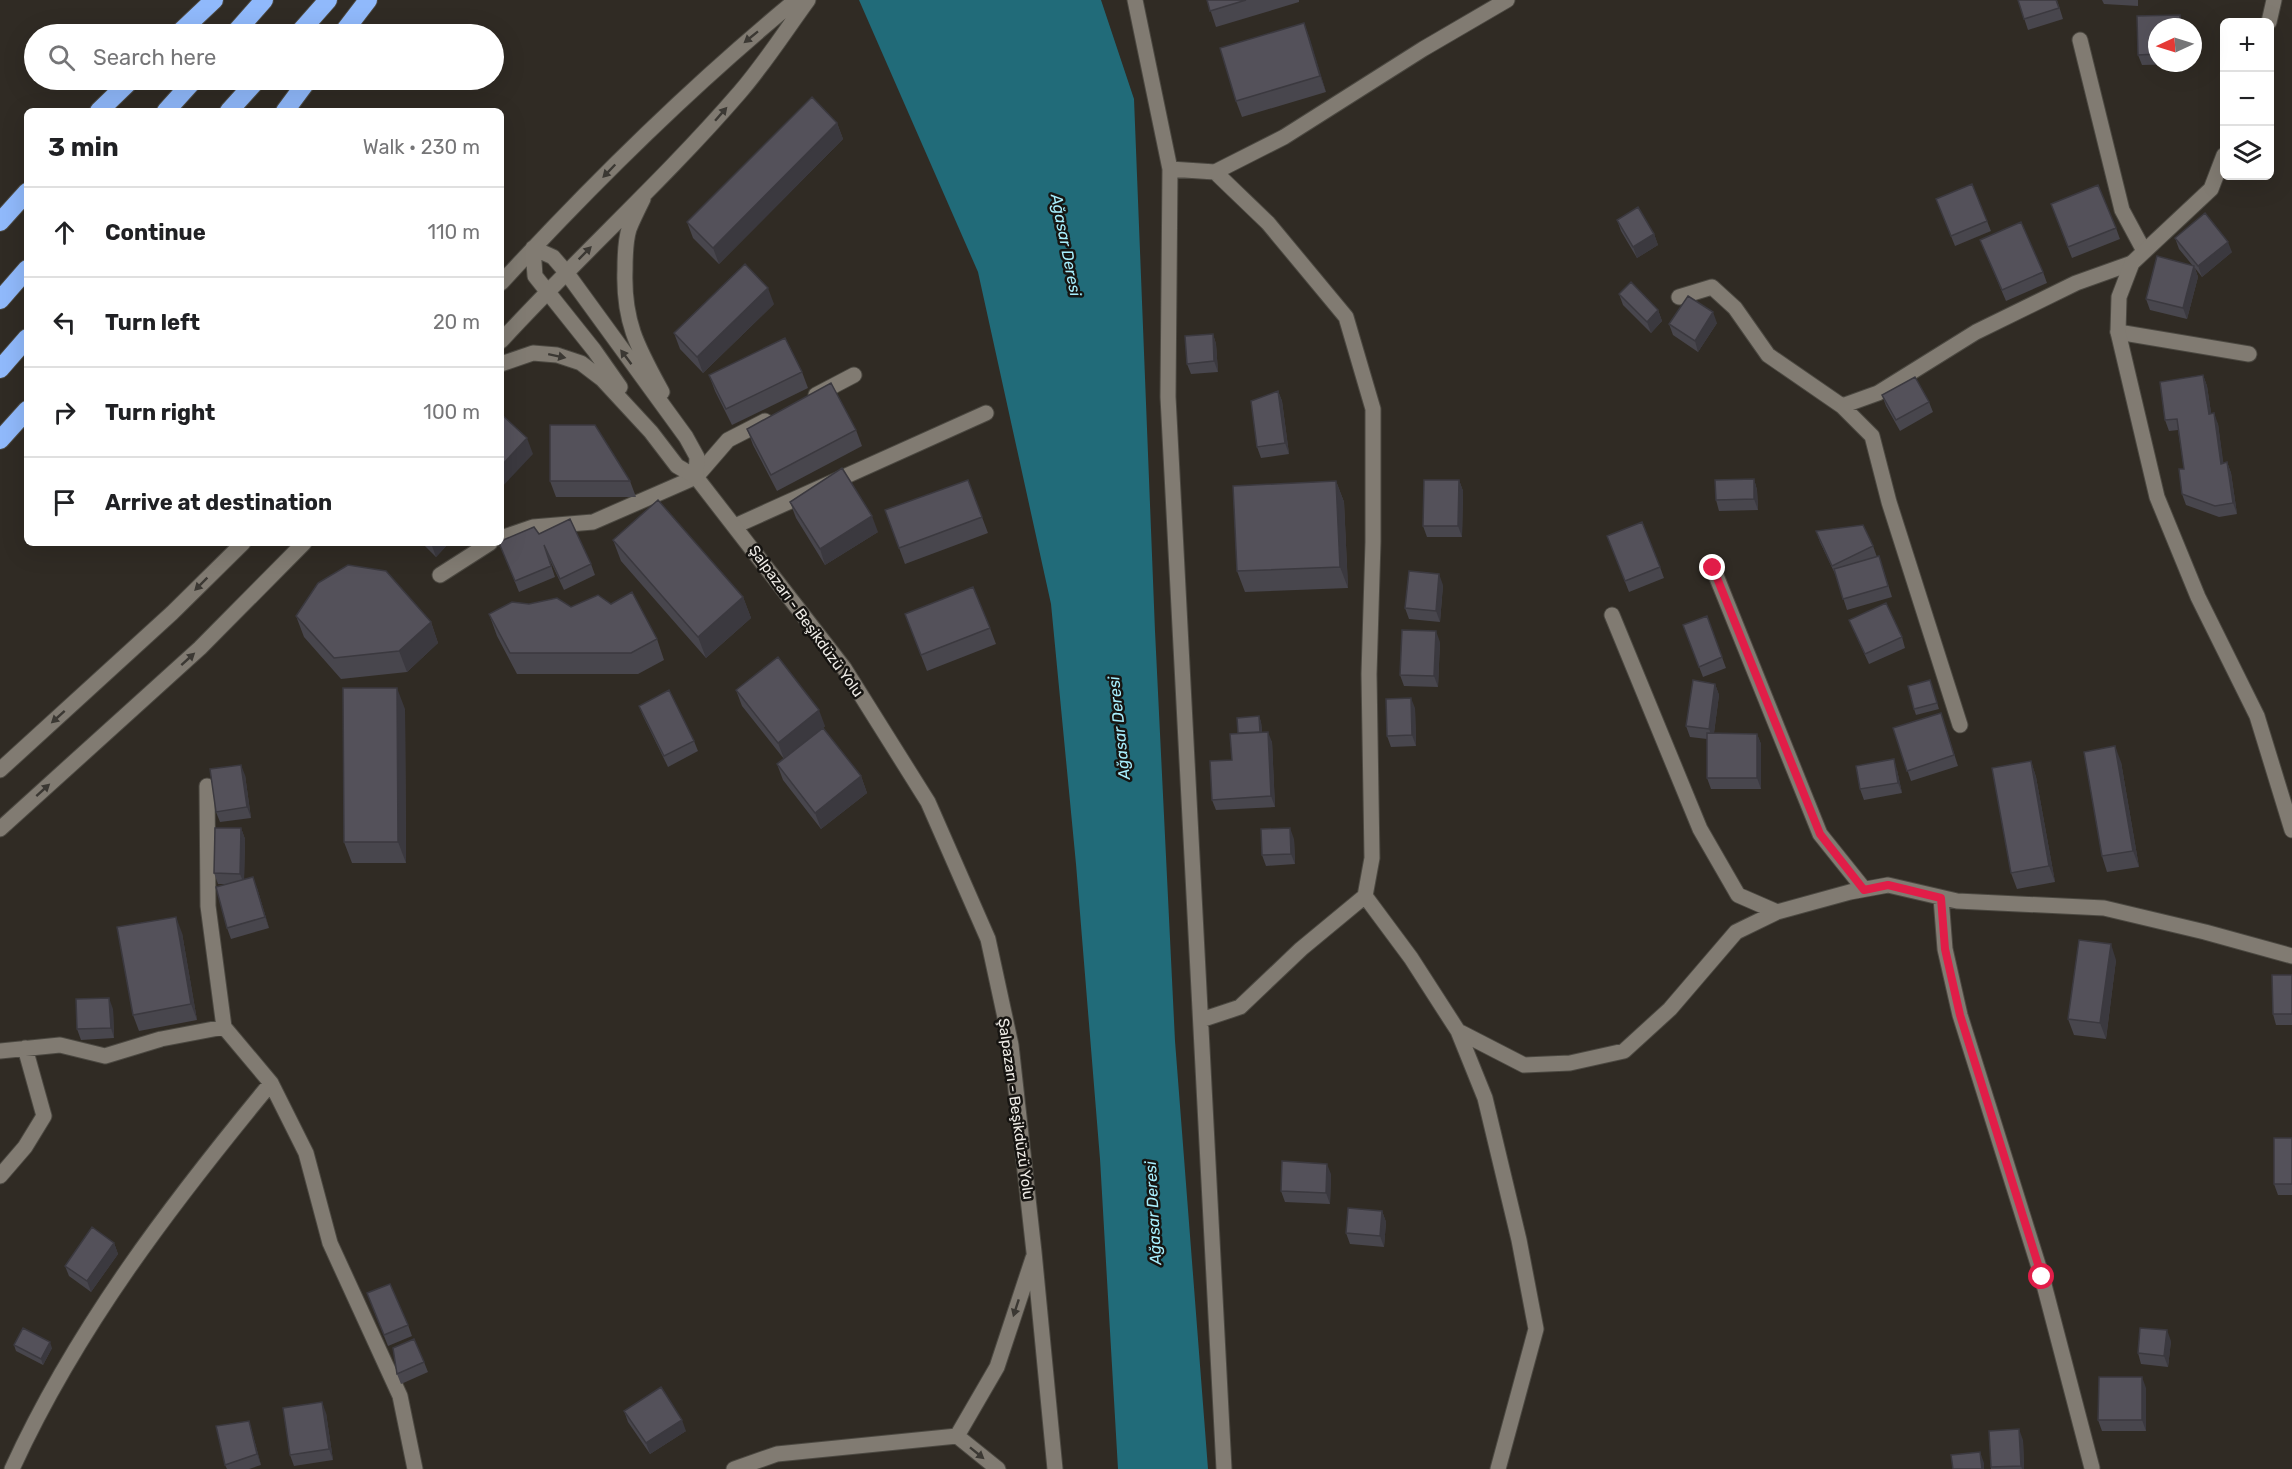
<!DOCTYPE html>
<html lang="en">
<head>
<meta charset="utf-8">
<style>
  :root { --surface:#fff; --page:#f6f6f6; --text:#202124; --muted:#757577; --line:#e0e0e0 }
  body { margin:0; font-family:Rubik,sans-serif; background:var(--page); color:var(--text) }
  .controls { position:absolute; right:18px; top:18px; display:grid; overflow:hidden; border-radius:9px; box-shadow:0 6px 24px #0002 }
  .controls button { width:54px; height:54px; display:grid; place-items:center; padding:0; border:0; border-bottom:2px solid var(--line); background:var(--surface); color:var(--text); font:30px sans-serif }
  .compass { position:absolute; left:2148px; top:18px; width:54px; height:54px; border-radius:50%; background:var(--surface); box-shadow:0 6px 24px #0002; rotate:266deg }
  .stop { position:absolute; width:18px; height:18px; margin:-14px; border:4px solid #e11d48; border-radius:50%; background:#fff }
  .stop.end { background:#e11d48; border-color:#fff; box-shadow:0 2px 6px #0008 }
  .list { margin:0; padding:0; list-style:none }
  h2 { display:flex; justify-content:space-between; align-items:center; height:78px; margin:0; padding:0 24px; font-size:26px }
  h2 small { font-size:20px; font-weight:400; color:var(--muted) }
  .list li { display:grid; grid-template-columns:39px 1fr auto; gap:18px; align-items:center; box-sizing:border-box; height:90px; padding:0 24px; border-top:2px solid var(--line) }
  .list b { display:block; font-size:22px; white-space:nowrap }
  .list em { font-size:20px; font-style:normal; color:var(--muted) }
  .icon { flex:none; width:33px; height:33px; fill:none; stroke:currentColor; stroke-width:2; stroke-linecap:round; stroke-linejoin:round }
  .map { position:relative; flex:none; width:2292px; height:1469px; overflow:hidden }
  .search { position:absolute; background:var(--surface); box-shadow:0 6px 24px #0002; left:24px; top:24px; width:480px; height:66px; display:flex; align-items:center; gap:15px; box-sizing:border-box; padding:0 21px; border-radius:33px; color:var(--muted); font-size:22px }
  .panel { position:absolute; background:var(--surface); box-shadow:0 6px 24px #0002; left:24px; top:108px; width:480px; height:438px; border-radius:9px }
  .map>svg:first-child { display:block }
  .water { fill:#216b79 }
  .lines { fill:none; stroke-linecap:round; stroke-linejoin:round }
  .street-casing { stroke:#4b4841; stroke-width:17 }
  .secondary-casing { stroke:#4b4841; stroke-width:17 }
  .highway-casing { stroke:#4b4841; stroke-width:20 }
  .street { stroke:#817b72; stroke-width:15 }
  .secondary { stroke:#817b72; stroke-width:15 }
  .highway { stroke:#90b9fb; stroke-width:18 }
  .wall { fill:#48464d }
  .shaded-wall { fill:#3b393f }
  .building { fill:#54515a; stroke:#3b393f; stroke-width:1.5 }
  .oneway { fill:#3b3833 }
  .route { stroke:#e11d48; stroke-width:8 }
  .labels { text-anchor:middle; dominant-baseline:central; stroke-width:5; stroke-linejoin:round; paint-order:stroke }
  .street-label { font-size:15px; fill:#eeebe6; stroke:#161411 }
  .water-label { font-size:16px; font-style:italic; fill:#a8effe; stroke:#161411 }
</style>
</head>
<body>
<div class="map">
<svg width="2292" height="1469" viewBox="0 0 2292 1469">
  <rect width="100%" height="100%" fill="#302b24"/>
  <!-- water -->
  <path class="water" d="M859,0H1101L1134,99L1155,631L1175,1041L1208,1469H1118L1100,1159L1076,864L1051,604L978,272Z"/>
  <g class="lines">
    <defs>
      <path id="street" d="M1135,0L1170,169L1168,397L1224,1469
        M2080,40L2122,210L2144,251
        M1170,169L1215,172L1284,137L1423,49L1507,0
        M1679,297L1712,287L1735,308L1768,355L1842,406L1878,393L1976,332L2076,283L2132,263
        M2118,332L2249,354
        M816,395L854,375
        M1842,406L1872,436L1889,502L1960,725
        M735,526L986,413
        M501,538L533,527L593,522L696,477L728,440L765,421
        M1713,568L1820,834L1864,889
        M440,575L490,543
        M1612,615L1700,829L1738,895L1777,912
        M207,786L208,906L224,1027L271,1083L306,1153L330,1243L400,1396L415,1469
        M1365,896L1411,958L1458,1031L1524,1065L1570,1063L1624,1051L1670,1009L1736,932L1777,912L1850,892L1888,885L1957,901L2104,908L2205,932L2292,956
        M1941,898L1945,949L1960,1015L2042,1277L2092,1468
        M1201,1020L1240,1007L1301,949L1365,896L1372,858L1369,674L1373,542V409L1346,317L1268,223L1215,172
        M1458,1031L1485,1098L1519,1240L1536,1329L1498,1469
        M0,1051L60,1045L105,1056L161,1039L224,1027
        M0,1176L25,1147L44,1116L25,1048
        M12,1469C77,1327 172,1203 271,1083"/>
      <path id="secondary" d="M2269,22L2274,0
        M2224,155L2211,189L2132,263L2119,297L2118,332L2157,497L2198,597L2257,716L2292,830
        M643,199C638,209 633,219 629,229C625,242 625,257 625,270C623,322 638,348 662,392
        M501,283C594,182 690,87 796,0
        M501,341C579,256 665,179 740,92C765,63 786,30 808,0
        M501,364L533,353L557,355L581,363L602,379L651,432L677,466L696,477L844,668L928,802L988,939L1011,1045L1034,1252L1055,1469
        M620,387L594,350L535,276L533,248L553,257L566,272L686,437L697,457L696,477
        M0,770L172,613L243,543
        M0,829L200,648L304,543
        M957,1436L997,1367L1033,1258
        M734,1469L777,1454L957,1436L998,1469"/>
      <path id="highway" d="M178,34L214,0
        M234,34L264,0
        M298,34L328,0
        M342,34L368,0
        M99,111L131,80
        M166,111L194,80
        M229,111L257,80
        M285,111L308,80
        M0,222L27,192
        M0,300L27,269
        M0,369L27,338
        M0,440L27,410"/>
    </defs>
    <!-- street casing -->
    <use href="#street" class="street-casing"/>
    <!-- secondary casing -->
    <use href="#secondary" class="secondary-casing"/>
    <!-- highway casing -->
    <use href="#highway" class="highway-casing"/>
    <!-- street -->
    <use href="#street" class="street"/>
    <!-- secondary -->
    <use href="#secondary" class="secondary"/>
    <!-- highway -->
    <use href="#highway" class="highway"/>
  </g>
  <!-- wall -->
  <path class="wall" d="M1207,0H1299V2L1216,27Z
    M2018,0H2057L2063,19L2028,30Z
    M2102,0H2138V6L2104,4Z
    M2180,15L2184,27H2157V63H2185V64L2142,65L2138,55L2137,16Z
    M1304,23L1326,92L1242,117L1236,101Z
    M837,123L843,139L719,264L693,238L687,222Z
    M1940,209L1987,221L1991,231L1955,246Z
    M2055,215L2116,228L2120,239L2072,258Z
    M1617,220L1654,234L1658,245L1637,258L1621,231Z
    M2175,238L2232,252L2202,277L2195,268L2198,277L2187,319L2150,310L2146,299L2193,266L2179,249Z
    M1980,240L2043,272L2047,283L2006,301Z
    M1619,294L1658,310L1662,321L1651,333L1623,305Z
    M774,304L703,373L680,349L674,333Z
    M1717,323L1698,352L1673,335L1669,324Z
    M1213,334L1216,344L1218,372L1191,374L1187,364Z
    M802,372L808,388L732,425L715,391L709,375Z
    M2203,375L2207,386L2211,413L2218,424L2223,463L2227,462L2231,473L2237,514L2219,517L2186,505L2182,494L2184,469L2178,430L2169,431L2165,420Z
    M1278,391L1282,401L1289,454L1261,458L1257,447Z
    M1882,395L1929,402L1933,412L1900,431L1886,406Z
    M747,429L856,430L862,446L777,491L753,445Z
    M1754,479L1757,490L1758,510L1719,511L1716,500Z
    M968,480L988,533L905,564L885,510Z
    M1459,480L1463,491L1462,537H1427L1423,526Z
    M550,481H630L636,497H556Z
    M1336,481L1344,502L1348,588L1245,592L1237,571Z
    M790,502L878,532L825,565L796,518Z
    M1816,531L1873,546L1877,557L1879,556L1892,597L1847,610L1836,576L1820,542Z
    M539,534L591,564L595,575L564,590L548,556L555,577L519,592L499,543Z
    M1607,536L1660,567L1664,578L1629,592Z
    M613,540L743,597L751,618L706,658L621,561Z
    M422,543H449L436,557Z
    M1443,585L1440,622L1409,619L1405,608Z
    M571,607L657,639L664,660L638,674H517L497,636L489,614Z
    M905,614L990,628L996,644L927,671Z
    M296,616L431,622L438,643L407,672L341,679L304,637Z
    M1707,616L1726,668L1703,677L1683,625Z
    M1849,620L1902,637L1905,648L1869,664Z
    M1440,642L1438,687L1404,686L1400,675Z
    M1930,680L1939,709L1916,715L1914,709Z
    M1715,684L1719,695L1714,733L1757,734L1761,744V789H1711L1707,778V739L1690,737L1686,726Z
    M736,690L825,726L823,728L861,776L867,793L821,829L783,780L777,764L784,759L742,706Z
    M639,706L694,741L698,751L668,767L643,716Z
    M1415,708L1416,746L1391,747L1387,736Z
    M405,709L406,863H352L344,842Z
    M1941,713L1958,766L1911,781L1893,728Z
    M1259,716L1261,722L1262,732L1272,742L1275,807L1216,810L1212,800L1232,760L1238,733Z
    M2031,761L2036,777L2055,882L2017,889L2011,873Z
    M2121,762L2139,867L2107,872L2102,856Z
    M1897,770L1902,793L1864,800L1860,789Z
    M245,775L251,818L220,822L216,812Z
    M241,828L245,839L244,879L257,888L269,928L231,939L227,928L226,884H218L214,873Z
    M1294,839L1295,864L1266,866L1262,855Z
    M182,933L197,1020L139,1031L133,1015Z
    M2116,960L2106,1039L2074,1035L2068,1019Z
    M2292,975V1025H2276L2273,1014Z
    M113,1009L114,1038L81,1040L77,1029Z
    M2292,1138V1195H2278L2274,1184Z
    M1331,1174L1330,1204L1285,1202L1281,1191Z
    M1382,1211L1386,1222L1384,1247L1350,1244L1346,1233Z
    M114,1243L118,1254L91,1292L69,1276L65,1266Z
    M367,1293L408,1325L412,1336L388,1346Z
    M2171,1341L2168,1367L2141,1364L2138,1353Z
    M14,1345L52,1348L43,1365L16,1351Z
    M424,1362L428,1372L401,1384L397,1374Z
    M2146,1388V1431H2102L2098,1420Z
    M624,1411L686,1431L650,1454L628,1422Z
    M326,1413L333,1460L294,1466L290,1455Z
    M249,1421L261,1465L249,1469H227L225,1465Z
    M2023,1440L2024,1469H1991V1467Z"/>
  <!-- shaded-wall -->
  <path class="shaded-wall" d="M2180,15L2184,26V27H2180Z
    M1304,23L1310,39L1326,92L1320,76Z
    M837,123L843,139L719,264L713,248Z
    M1654,234L1658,245L1637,258L1633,247Z
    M2228,242L2232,252L2202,277L2198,266Z
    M2194,266L2198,277L2187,319L2183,308Z
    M768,288L774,304L703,373L697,357Z
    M1658,310L1662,321L1651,333L1647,322Z
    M1713,312L1717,323L1698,352L1695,341Z
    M1213,334L1216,344L1218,372L1214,361Z
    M2203,375L2207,386L2213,425L2209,414Z
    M1278,391L1282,401L1289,454L1285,443Z
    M2214,413L2218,424L2225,474L2221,464Z
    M527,438L533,454L501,488V466Z
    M2227,462L2231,473L2237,514L2233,503Z
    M1754,479L1757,490L1758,510L1754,499Z
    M1459,480L1463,491L1462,537L1458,526Z
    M1336,481L1344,502L1348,588L1340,567Z
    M872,516L878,532L825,565L820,549Z
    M431,543H449L436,557Z
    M1439,574L1443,585L1440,622L1436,611Z
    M743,597L751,618L706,658L698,637Z
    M431,622L438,643L407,672L399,651Z
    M1436,631L1440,642L1438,687L1434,676Z
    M1715,684L1719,695L1713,740L1709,729Z
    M397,688L405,709L406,863L398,842Z
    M1411,698L1415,708L1416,746L1412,735Z
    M819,710L825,726L784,759L778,743Z
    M1259,716L1261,722L1263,743L1261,737Z
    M1268,732L1272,742L1275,807L1271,796Z
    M1757,734L1761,744V789L1757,778Z
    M2115,746L2121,762L2139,867L2133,851Z
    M1894,759L1897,770L1902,793L1898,783Z
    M2031,761L2036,777L2055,882L2049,866Z
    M241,765L245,775L251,818L247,807Z
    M861,776L867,793L821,829L815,813Z
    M241,828L245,839L244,884L240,874Z
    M1290,828L1294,839L1295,864L1291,854Z
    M253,877L257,888L269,928L265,917Z
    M176,917L182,933L197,1020L191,1004Z
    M2111,944L2116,960L2106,1039L2100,1023Z
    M109,998L113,1009L114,1038L111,1028Z
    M1327,1164L1331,1174L1330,1204L1326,1193Z
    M1382,1211L1386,1222L1384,1247L1380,1236Z
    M114,1243L118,1254L91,1292L87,1281Z
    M2167,1330L2171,1341L2168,1367L2164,1356Z
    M50,1342L52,1348L43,1365L41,1359Z
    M2142,1377L2146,1388V1431L2142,1420Z
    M322,1402L326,1413L333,1460L329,1449Z
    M682,1420L686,1431L650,1454L646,1443Z
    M249,1421L261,1465L257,1454Z
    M2019,1429L2023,1440L2024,1469H2022L2021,1466Z
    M1980,1452L1984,1463V1469H1982Z"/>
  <!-- building -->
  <path class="building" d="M1207,0H1246L1210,11Z
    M2018,0H2056L2059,8L2024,19Z
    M2180,15V27H2157V54L2138,55L2137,16Z
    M1304,23L1320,76L1236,101L1220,48Z
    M812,97L837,123L713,248L687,222Z
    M1972,184L1987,221L1951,236L1936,199Z
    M2098,185L2116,228L2068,247L2051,204Z
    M1638,207L1654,234L1633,247L1617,220Z
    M2205,213L2228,242L2198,266L2175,238Z
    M2021,222L2043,272L2002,290L1980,240Z
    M2157,256L2194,266L2183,308L2146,299Z
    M745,264L768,288L697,357L674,333Z
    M1631,282L1658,310L1647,322L1619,294Z
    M1688,296L1713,312L1695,341L1669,324Z
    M1213,334L1214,361L1187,364L1185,336Z
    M785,338L802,372L726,409L709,375Z
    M2203,375L2209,414L2214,413L2221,464L2227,462L2233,503L2215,506L2182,494L2179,469H2184L2177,419L2165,420L2160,382Z
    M1915,377L1929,402L1896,420L1882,395Z
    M831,383L856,430L771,475L747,429Z
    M1278,391L1285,443L1257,447L1251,401Z
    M501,414L527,438L501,466Z
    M550,425H595L630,481H550Z
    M842,468L872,516L820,549L790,502Z
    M1754,479V499L1716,500L1715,480Z
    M968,480L982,517L899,548L885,510Z
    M1424,480H1459L1458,526H1423Z
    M1336,481L1340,567L1237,571L1233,486Z
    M658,500L743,597L698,637L613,540Z
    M570,519L591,564L560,579L544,545L551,566L515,581L499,543H501V541L534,527L539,534Z
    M1642,522L1660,567L1625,581L1607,536Z
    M1863,525L1873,546L1832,566L1816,531Z
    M1879,556L1888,586L1843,599L1834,569Z
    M348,565L386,571L431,622L399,651L334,658L296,616L318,583Z
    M1409,571L1439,574L1436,611L1405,608Z
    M973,587L990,628L921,655L905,614Z
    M632,592L657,639L631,653H510L489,614L512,602L529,604L557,598L571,607L598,595L611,604Z
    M1886,603L1902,637L1865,654L1849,620Z
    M1707,616L1722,657L1699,667L1683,625Z
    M1402,630L1436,631L1434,676L1400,675Z
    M778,657L819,710L778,743L736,690Z
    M1693,680L1715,684L1709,729L1686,726Z
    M1930,680L1937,703L1914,709L1908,686Z
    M343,688H397L398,842H344Z
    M669,690L694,741L664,756L639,706Z
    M1411,698L1412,735L1387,736L1386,699Z
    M1941,713L1954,755L1907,771L1893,728Z
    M1259,716L1260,732L1238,733L1237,718Z
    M823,728L861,776L815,813L777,764Z
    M1268,732L1271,796L1212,800L1210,761L1232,760L1230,734Z
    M1707,733L1757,734V778H1707Z
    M2115,746L2133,851L2102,856L2084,752Z
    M1894,759L1898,783L1860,789L1856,766Z
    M2031,761L2049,866L2011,873L1992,768Z
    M241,765L247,807L216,812L210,769Z
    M215,828H241L240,874L214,873Z
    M1290,828L1291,854L1262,855L1261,829Z
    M253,877L265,917L227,928L216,887Z
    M176,917L191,1004L133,1015L117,927Z
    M2079,940L2111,944L2100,1023L2068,1019Z
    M2272,975H2292V1014H2273Z
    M109,998L111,1028L77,1029L76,999Z
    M2274,1138H2292V1184H2274Z
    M1282,1161L1327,1164L1326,1193L1281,1191Z
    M1348,1208L1382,1211L1380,1236L1346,1233Z
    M92,1227L114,1243L87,1281L65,1266Z
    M390,1284L408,1325L384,1335L367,1293Z
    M23,1328L50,1342L41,1359L14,1345Z
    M2140,1328L2167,1330L2164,1356L2138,1353Z
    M414,1339L424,1362L397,1374L393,1348Z
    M2099,1377H2142V1420H2098Z
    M661,1387L682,1420L646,1443L624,1411Z
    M322,1402L329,1449L290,1455L283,1408Z
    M249,1421L257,1454L225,1465L216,1426Z
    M2019,1429L2021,1466L1991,1467L1989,1431Z
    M1980,1452L1982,1469H1953L1951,1455Z"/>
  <!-- one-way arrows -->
  <defs><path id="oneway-solid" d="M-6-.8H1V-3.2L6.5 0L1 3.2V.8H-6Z" transform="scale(1.5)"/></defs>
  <g class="oneway">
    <use href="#oneway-solid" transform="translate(751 37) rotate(141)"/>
    <use href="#oneway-solid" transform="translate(721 114) rotate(-49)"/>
    <use href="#oneway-solid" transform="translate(609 171) rotate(134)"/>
    <use href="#oneway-solid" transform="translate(585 253) rotate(-45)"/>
    <use href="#oneway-solid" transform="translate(557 356) rotate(12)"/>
    <use href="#oneway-solid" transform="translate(626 357) rotate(-127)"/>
    <use href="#oneway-solid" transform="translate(201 584) rotate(135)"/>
    <use href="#oneway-solid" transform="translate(188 659) rotate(-42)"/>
    <use href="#oneway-solid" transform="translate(58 717) rotate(138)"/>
    <use href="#oneway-solid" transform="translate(43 790) rotate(-42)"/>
    <use href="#oneway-solid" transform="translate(1016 1308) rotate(108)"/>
    <use href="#oneway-solid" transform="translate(977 1453) rotate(39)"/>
  </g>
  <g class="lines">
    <!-- route -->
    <path class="route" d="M1713,568L1820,834L1864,890L1888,885L1941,898L1945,949L1960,1015L2042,1277"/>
  </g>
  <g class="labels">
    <!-- street labels -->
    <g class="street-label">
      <text transform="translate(806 621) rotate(54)">Şalpazarı - Beşikdüzü Yolu</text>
      <text transform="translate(1016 1109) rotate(82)">Şalpazarı - Beşikdüzü Yolu</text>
    </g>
    <!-- water labels -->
    <g class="water-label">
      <text transform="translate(1066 245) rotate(79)">Ağasar Deresi</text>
      <text transform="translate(1119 728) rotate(-96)">Ağasar Deresi</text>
      <text transform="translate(1153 1213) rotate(-93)">Ağasar Deresi</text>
    </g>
  </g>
</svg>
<div class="controls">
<button>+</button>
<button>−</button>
<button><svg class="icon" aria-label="layers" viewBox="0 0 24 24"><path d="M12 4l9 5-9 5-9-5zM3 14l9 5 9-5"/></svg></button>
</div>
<svg class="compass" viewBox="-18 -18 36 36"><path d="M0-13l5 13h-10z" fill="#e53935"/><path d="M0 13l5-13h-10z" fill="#757577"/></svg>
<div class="stop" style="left:2042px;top:1277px"></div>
<div class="stop end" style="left:1713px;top:568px"></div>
<div class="search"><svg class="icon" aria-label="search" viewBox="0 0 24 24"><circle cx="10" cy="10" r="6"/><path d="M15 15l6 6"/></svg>Search here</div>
<section class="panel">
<h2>3 min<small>Walk · 230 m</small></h2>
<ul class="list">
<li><svg class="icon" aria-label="ahead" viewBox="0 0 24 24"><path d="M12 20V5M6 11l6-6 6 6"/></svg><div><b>Continue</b></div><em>110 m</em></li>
<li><svg class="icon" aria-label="left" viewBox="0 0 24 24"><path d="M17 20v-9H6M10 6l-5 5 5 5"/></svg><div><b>Turn left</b></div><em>20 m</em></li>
<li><svg class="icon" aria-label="right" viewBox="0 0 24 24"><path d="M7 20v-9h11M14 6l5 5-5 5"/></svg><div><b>Turn right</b></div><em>100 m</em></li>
<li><svg class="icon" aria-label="arrive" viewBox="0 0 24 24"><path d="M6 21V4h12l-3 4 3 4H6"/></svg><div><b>Arrive at destination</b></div></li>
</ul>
</section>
</div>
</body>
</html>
